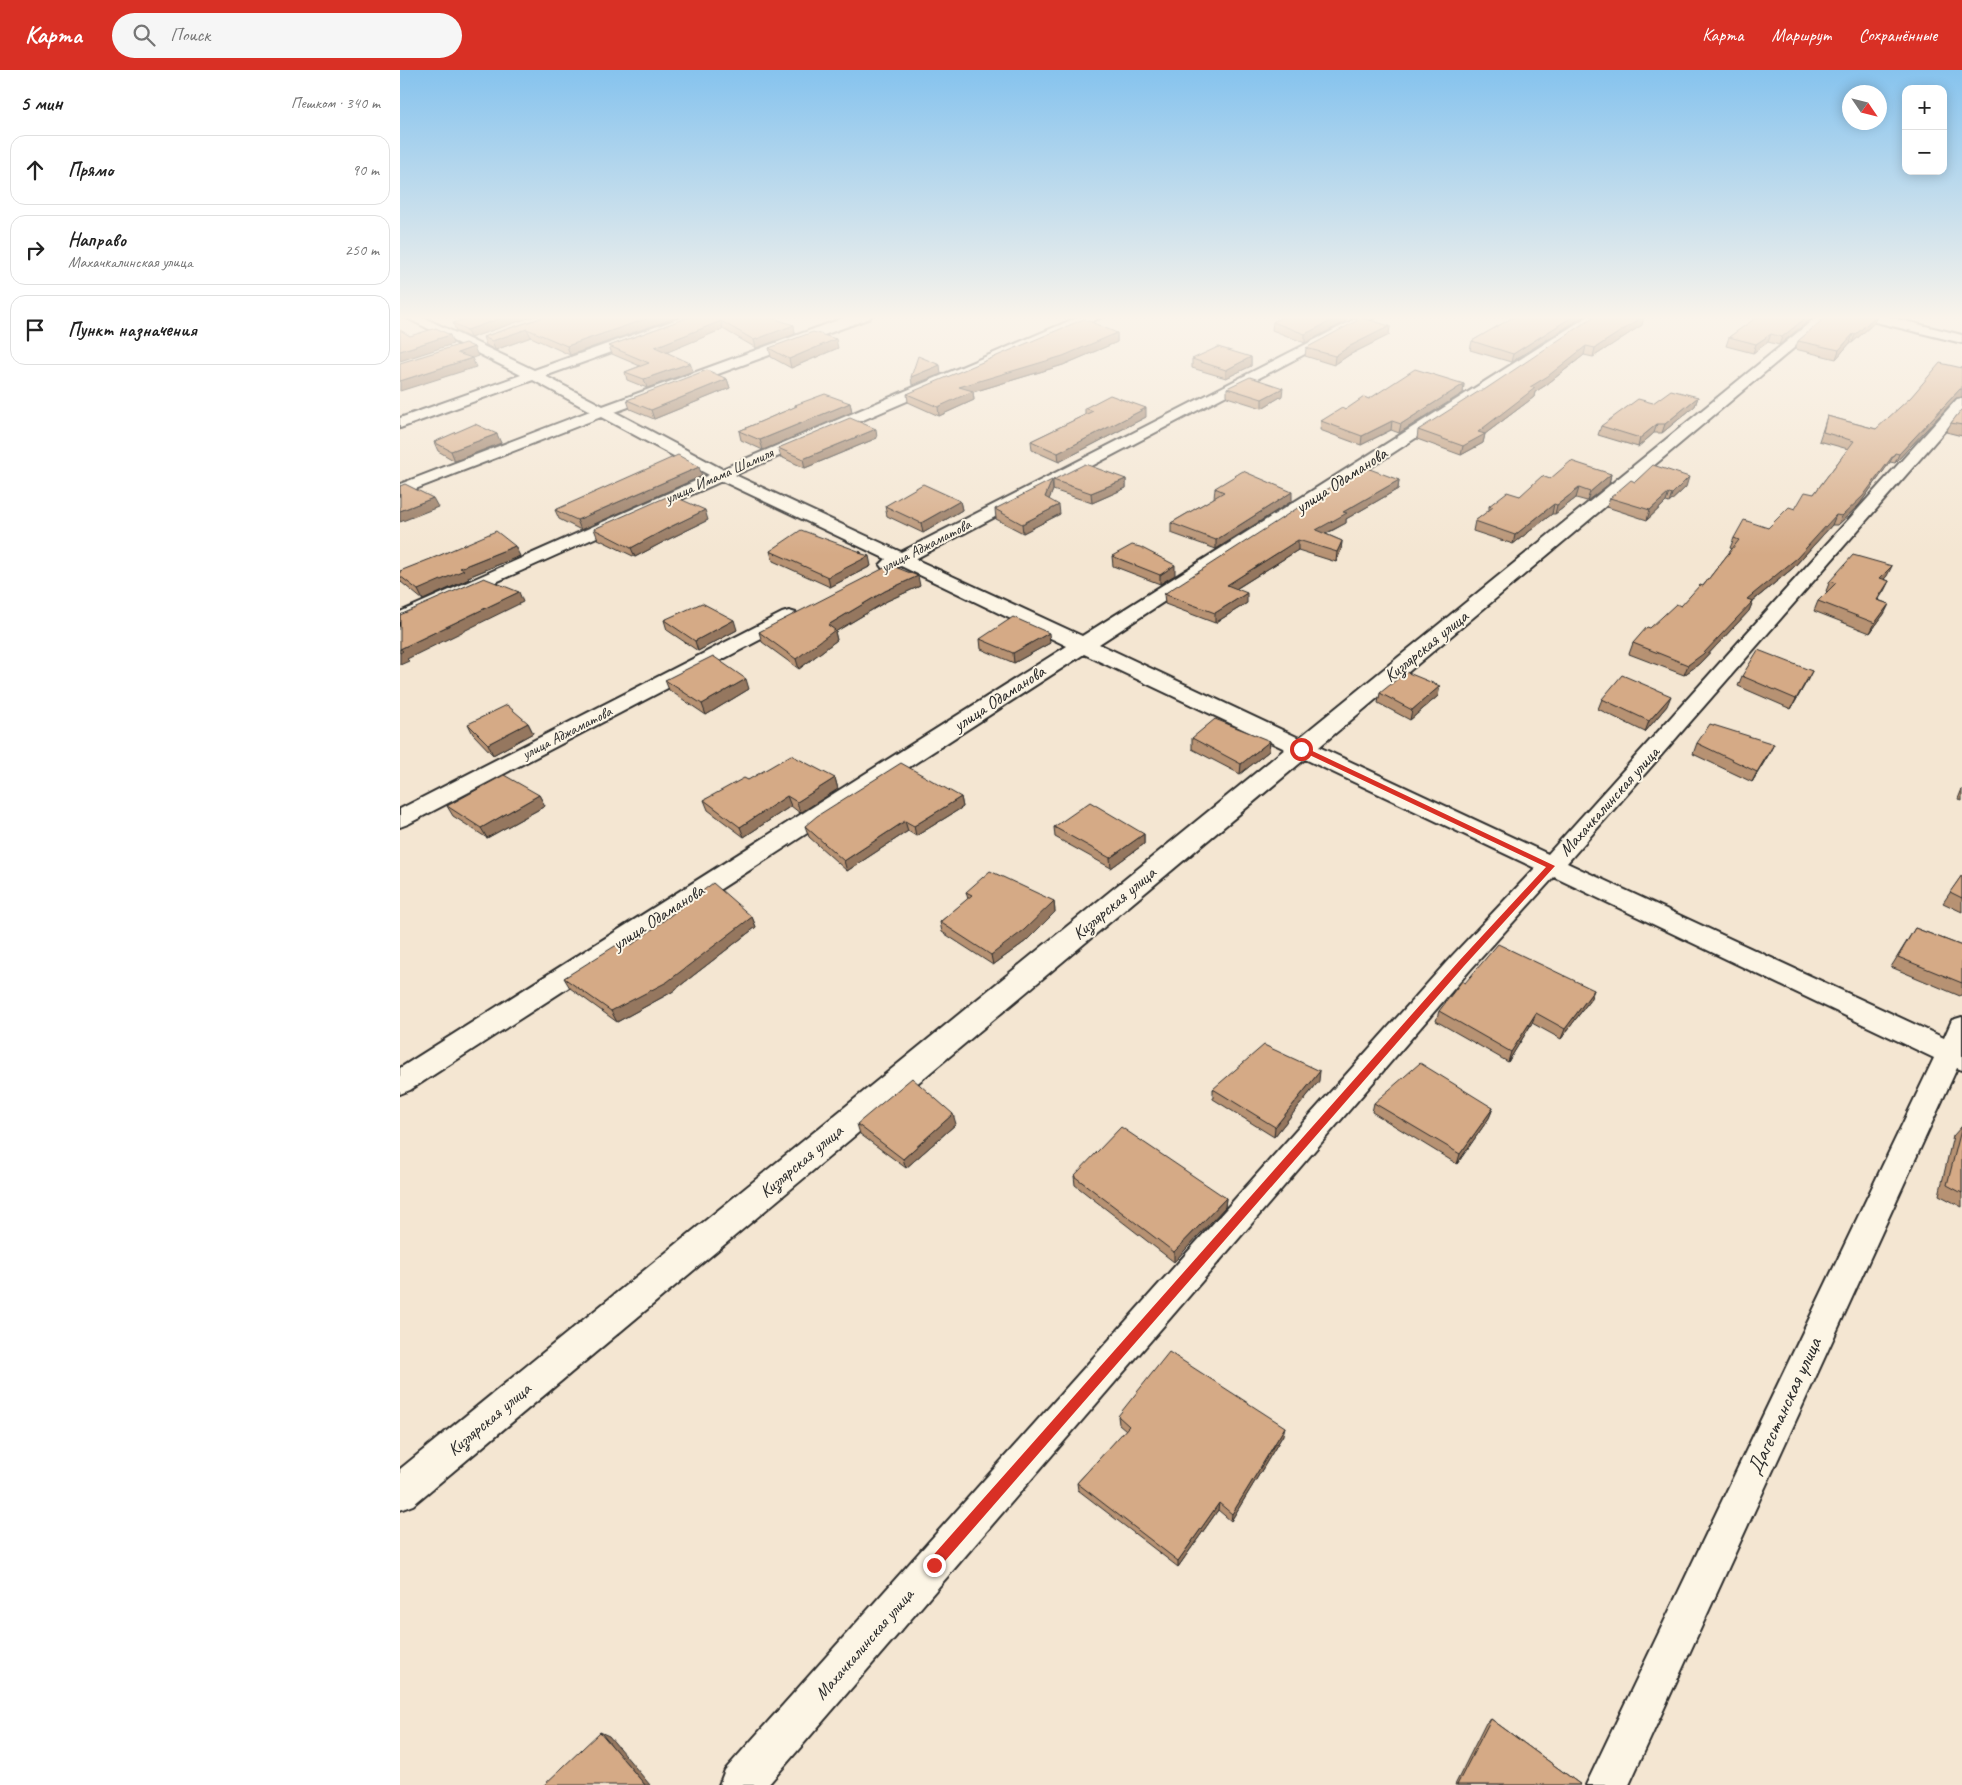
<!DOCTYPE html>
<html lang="ru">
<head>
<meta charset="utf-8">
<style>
  :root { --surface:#fff; --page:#f6f6f6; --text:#222; --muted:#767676; --line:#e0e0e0; --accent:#d93025 }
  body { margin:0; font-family:Caveat,sans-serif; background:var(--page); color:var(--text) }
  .controls { position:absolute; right:15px; top:15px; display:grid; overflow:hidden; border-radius:10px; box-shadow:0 2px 12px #0003 }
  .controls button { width:45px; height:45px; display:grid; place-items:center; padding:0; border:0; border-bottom:1px solid var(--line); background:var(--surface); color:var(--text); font:25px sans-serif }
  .compass { position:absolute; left:1442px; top:15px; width:45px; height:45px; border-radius:50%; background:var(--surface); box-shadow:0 2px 12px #0003; rotate:125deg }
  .stop { position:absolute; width:15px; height:15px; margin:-11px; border:4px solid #d93025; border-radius:50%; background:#fff }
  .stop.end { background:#d93025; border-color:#fff; box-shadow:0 1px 5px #0008 }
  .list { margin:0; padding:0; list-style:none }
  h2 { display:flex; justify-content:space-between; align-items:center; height:65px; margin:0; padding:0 20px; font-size:21px }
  h2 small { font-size:16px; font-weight:400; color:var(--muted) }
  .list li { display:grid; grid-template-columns:32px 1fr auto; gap:15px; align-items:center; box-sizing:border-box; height:70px; margin:0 10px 10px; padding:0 10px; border:1px solid var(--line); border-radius:15px }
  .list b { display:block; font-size:19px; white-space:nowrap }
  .list p { margin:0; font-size:16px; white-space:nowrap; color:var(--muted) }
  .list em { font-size:16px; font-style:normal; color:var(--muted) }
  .icon { flex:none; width:28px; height:28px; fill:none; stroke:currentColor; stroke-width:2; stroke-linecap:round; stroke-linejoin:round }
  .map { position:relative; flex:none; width:1562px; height:1715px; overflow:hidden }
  header { display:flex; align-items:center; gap:30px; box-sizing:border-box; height:70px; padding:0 25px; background:var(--accent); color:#fff }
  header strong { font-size:24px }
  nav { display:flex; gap:28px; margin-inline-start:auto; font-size:18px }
  .search { width:350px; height:45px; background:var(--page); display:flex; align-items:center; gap:12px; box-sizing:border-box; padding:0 18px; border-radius:28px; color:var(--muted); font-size:19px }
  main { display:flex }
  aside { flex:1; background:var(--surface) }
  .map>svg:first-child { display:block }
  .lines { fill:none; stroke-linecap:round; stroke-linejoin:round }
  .minor-casing { stroke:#2b2b2b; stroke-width:4 }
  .minor { fill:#fcf5e5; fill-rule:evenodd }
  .wall { fill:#b79273; stroke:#2b2b2b }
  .shaded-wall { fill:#95775e; stroke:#2b2b2b }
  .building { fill:#d5aa86; stroke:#2b2b2b }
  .route { fill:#d93025 }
  .labels { text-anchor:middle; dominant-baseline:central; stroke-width:4; stroke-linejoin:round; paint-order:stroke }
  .far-street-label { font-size:15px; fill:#2b2b2b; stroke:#fcf5e5 }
  .street-label { font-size:18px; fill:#2b2b2b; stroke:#fcf5e5 }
  .near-street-label { font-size:21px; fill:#2b2b2b; stroke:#fcf5e5 }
</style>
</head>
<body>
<header>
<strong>Карта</strong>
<div class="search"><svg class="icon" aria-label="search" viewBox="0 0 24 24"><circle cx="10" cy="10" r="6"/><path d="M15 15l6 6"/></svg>Поиск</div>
<nav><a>Карта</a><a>Маршрут</a><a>Сохранённые</a></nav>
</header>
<main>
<aside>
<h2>5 мин<small>Пешком · 340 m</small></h2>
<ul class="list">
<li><svg class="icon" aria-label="ahead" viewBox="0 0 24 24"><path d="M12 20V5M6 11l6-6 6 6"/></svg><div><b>Прямо</b></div><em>90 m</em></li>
<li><svg class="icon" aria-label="right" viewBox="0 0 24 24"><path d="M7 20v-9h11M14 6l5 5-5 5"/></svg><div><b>Направо</b><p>Махачкалинская улица</p></div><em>250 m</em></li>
<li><svg class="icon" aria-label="arrive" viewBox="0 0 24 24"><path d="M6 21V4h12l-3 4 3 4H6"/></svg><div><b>Пункт назначения</b></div></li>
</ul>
</aside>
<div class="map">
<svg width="1562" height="1715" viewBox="0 0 1562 1715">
  <rect width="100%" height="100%" fill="#f4e6d2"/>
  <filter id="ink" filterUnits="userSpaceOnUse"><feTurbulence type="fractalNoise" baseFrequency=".02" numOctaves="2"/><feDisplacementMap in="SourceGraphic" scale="10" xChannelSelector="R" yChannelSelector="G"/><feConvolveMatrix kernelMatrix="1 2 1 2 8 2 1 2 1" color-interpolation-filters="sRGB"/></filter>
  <g filter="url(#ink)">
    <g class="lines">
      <defs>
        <path id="minor" d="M1,245H18L134,300L289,245H308L307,248L145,306L203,336L452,245H471L470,248L215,342L322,399L683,245H701L700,248L335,405L501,482L963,245H979L515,489L682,566L1190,245H1205L699,574L899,668L1419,245H1433L919,677L1148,784L1557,329L1562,328V341L1167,793L1544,968L1552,950L1562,947V1000L1557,998L1229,1715H1186L1534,988L1154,807L1070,900L368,1715H319L325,1700L1052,886L1135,798L905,689L13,1435L0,1440V1399L885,679L684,584L10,1020L0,1024V998L667,576L501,496L489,500L483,499L480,495L486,489L322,411L0,555V542L309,405L201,347L0,425V414L190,341L133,310L0,358V348L121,305Z
          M1458,245H1481L1562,265V273L1459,248Z
          M389,541L396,543L398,547L396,551L8,754L0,757V739L382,543Z"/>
      </defs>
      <!-- minor casing -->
      <use href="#minor" class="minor-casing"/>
      <!-- minor -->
      <use href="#minor" class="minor"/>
    </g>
    <!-- wall -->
    <path class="wall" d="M52,245H137L70,268L56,261L53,253L62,250Z
      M149,245H283L170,285L131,267L95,280L86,275L83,267Z
      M295,245L394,255L395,264L356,278L323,259L267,282L293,301L247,318L227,310L225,302L240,296L212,284L209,276Z
      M886,245H951L945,249V252L905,273L872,260L873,252Z
      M1117,245H1186L1111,292L1070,280L1072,271Z
      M1360,245H1416L1379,275L1368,272L1353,283L1326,276L1329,267Z
      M1477,245L1474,253L1452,273H1450L1436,289L1395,279L1398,271Z
      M1244,246L1242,255L1193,287L1184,285L1146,315L1135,322L1134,327L1085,364L1083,373L1061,385L1017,369L1018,360Z
      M990,256L989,265L949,285L934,295L905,286L906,278Z
      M717,263V272L663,295L573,322L574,330L539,346L508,332L507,324Z
      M369,278H438L391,298L371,287Z
      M851,287V296L826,308L792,298V289Z
      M327,309L330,318L254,349L230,339L227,330Z
      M1064,314L1063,323L999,363L991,360L961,375L920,360L921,351L969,329Z
      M827,318L882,326L862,338L827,327Z
      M1298,327L1295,336L1262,363H1254L1238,377L1198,365L1201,356L1253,333Z
      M1556,328L1495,393L1490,392L1459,435L1438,455H1432L1393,498L1353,531L1349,541L1299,594L1284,605L1229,584L1233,573L1250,558L1281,536L1303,516L1332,479L1330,478L1334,468L1368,458L1395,439L1414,424L1448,379L1419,371L1424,356L1427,346L1476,359Z
      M450,333L452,342L363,380L341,370L339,361L395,337V335Z
      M685,338L746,347L659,392L632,380L631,371L685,345Z
      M1562,339V366L1546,362L1551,353Z
      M477,368L405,398L381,387L378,378Z
      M34,372L101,373L55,391L38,381Z
      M1211,404L1209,414L1187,431L1176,428L1155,444H1152L1113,474L1073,461L1075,451L1089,441V436L1120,426L1150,409Z
      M302,406L181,460L159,449L155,440Z
      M726,409V418L692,433L653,420V410Z
      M999,410L998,419L946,449V453L926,464L942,471L941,480L936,492L898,480L836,519L847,533L815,553L765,534L764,524Z
      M1235,412L1286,417L1269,433L1266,432L1247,450L1207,437L1210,428Z
      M815,418L892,431L816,479L771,463V453L814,428Z
      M653,420L649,429L660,444L623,463L596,449L595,439Z
      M560,431L562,440L523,463L487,446L485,436Z
      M308,450L269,469L235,487L198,469L194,459Z
      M370,481L461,482L462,484L471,496L430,517L373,491Z
      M120,486L68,507L69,509L23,530L1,512L0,510V501Z
      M712,486L775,505L760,514L713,496Z
      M1487,506L1484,509L1489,511L1478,530L1489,534L1484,544L1470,563L1414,541L1418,531L1427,522L1426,521L1430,511Z
      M520,516L487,531L435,562L437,570L399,599L362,572L359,562Z
      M264,550L337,560L298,581L267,560Z
      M580,569L650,573L614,593L581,579Z
      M1412,601L1407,611L1391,639L1338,616L1342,606Z
      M265,610L349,619L306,645L269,620Z
      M980,623L1038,626L1010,650L978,633Z
      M1202,629L1267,636L1245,662L1198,639Z
      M128,653L133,663L93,685L73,664L68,654Z
      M792,668L870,671L869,681L840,704L792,679Z
      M1297,673L1369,684L1352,712L1293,684Z
      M435,708L438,719L400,743L391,736L344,767L308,740L304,730L348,710Z
      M1562,719V731L1558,729Z
      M139,725L145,736L87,768L53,746L47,736Z
      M561,727L563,737L516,766L508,761L447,801L409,767L405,756Z
      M654,757L744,764V774L711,798L655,767Z
      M1562,805V842L1543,833Z
      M566,822L654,831L655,842L626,871L593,895L542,862L540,852L568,829Z
      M352,847L356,857L272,922L217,952L170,918L164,908L229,877Z
      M1515,858L1562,876V923L1560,926L1491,897Z
      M1065,913L1194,920L1190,930L1161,969L1132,953L1108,992L1036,951L1039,941Z
      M919,1011L874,1067L813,1029V1019Z
      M974,1033L1093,1038L1089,1048L1057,1094L972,1042Z
      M457,1054H556L506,1098L460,1064Z
      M1562,1056V1137L1539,1125L1553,1066Z
      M674,1106L826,1128L825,1137L774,1192L675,1115Z
      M718,1346L883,1365L831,1451L818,1440L778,1497L678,1420L677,1413L726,1360L719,1354Z
      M1091,1649L1181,1715H1055L1086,1653Z"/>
    <!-- shaded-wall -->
    <path class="shaded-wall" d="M110,245H137L70,268L67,260Z
      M257,245H283L170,285L167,276Z
      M941,245H951L945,249V252L905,273V264Z
      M1175,245H1186L1111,292L1113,284Z
      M1409,245H1416L1379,275L1382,267Z
      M1477,245L1474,253L1452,273L1455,265Z
      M1244,246L1242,255L1193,287L1195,278Z
      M321,251L323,259L258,286L255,277Z
      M394,255L395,264L356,278L354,270Z
      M990,256L989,265L949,285L934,295L935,286L950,276Z
      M127,259L131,267L95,280L92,271Z
      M717,263V272L663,295L573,322L574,330L539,346L538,337L559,317Z
      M1371,264L1368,272L1353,283L1356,274Z
      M1453,264L1450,273L1436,289L1439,280Z
      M50,265L53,274L0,291V281Z
      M436,269L438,278L391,298L389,289Z
      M1186,276L1184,285L1146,315L1135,322L1134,327L1085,364L1083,373L1061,385L1063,376L1078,362L1130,317Z
      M74,277L78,286L61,292L57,283Z
      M851,287V296L826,308V300Z
      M72,288L76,297L0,321V311Z
      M290,293L293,301L247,318L244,309Z
      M540,295L541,304L512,315L511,307Z
      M327,309L330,318L254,349L251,340Z
      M1064,314L1063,323L999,363L1001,354Z
      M883,318L882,326L862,338V329Z
      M1560,319H1562V327L1556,328L1495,393L1499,384Z
      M1298,327L1295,336L1262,363L1265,354Z
      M450,333L452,342L363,380L360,370Z
      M746,338V347L659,392L658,383Z
      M992,351L991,360L961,375L962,366Z
      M1257,354L1254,363L1238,377L1240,368Z
      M476,359L477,368L405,398L403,389Z
      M97,364L101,373L55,391L51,381Z
      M1495,383L1490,392L1459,435L1438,455L1442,446Z
      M299,397L302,406L181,460L177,450Z
      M1211,404L1209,414L1187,431L1190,422Z
      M1289,407L1286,417L1269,433L1272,424Z
      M726,409V418L692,433L691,423Z
      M652,410L653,420L646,437L645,427Z
      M999,410L998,419L946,449V453L915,469L916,460L943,442Z
      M1179,418L1176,428L1155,444L1157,435Z
      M892,422V431L816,479V470Z
      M1269,423L1266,432L1247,450L1250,440Z
      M33,428L38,437L0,452V441Z
      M560,431L562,440L523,463L521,453Z
      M1154,434L1152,444L1113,474L1115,465Z
      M659,435L660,444L623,463L622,454Z
      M305,440L308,450L269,469L235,487L231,478L266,459Z
      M1436,445L1432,455L1393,498L1343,539L1347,529Z
      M898,470V480L826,525L827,515Z
      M942,471L941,480L936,492L937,482Z
      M115,476L120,486L68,507L69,509L23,530L18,520L60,498Z
      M461,482L463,489L469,486L471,496L430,517L428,507Z
      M775,495V505L760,514V505Z
      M1492,496L1487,506L1476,518L1480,508Z
      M518,506L520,516L487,531L435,562L437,570L399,599L396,589L428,555L485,521Z
      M1489,511L1484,521L1472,540L1477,530Z
      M119,522L123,532L7,589L9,591L0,595V579Z
      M847,523V533L815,553V543Z
      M1353,531L1349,541L1299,594L1284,605L1288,595Z
      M1489,534L1484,544L1470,563L1475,553Z
      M334,550L337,560L298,581L295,571Z
      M649,563L650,573L614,593L613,583Z
      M1412,601L1407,611L1391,639L1396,629Z
      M346,609L349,619L306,645L302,634Z
      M1040,616L1038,626L1010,650L1012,640Z
      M1271,626L1267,636L1245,662L1249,651Z
      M128,653L133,663L93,685L88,674Z
      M870,671L869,681L840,704L841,694Z
      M1374,674L1369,684L1352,712L1357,702Z
      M435,708L438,719L400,743L397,732Z
      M139,725L145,736L87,768L81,758Z
      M387,726L391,736L344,767L340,757Z
      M561,727L563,737L516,766L514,756Z
      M505,751L508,761L447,801L444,791Z
      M744,764V774L711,798L710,788Z
      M654,831L655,842L626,871L593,895L591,885Z
      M352,847L356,857L272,922L217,952L211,941Z
      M1194,920L1190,930L1161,969L1165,959Z
      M1136,943L1132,953L1108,992L1111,982Z
      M920,1001L919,1011L874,1067L875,1057Z
      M1093,1038L1089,1048L1057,1094L1060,1084Z
      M553,1044L556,1054L506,1098L503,1089Z
      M826,1128L825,1137L774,1192V1182Z
      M885,1357L883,1365L831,1451L832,1444Z
      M819,1433L818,1440L778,1497V1491Z
      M200,1662L209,1666L250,1715H245Z"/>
    <!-- building -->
    <path class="building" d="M66,245H110L67,260L53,253L71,247Z
      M150,245H257L167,276L127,259L92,271L83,267Z
      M295,245H363L394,255L354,270L321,251L255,277L290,293L244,309L225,302L249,293L209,276Z
      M886,245H943L905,264L873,252Z
      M1117,245H1175L1113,284L1072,271Z
      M1196,245H1240L1244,246L1195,278L1186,276L1148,306L1130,317L1135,318L1078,362L1085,364L1063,376L1018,360L1081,320H1084Z
      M1360,245H1409L1382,267L1371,264L1356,274L1329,267Z
      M1428,245H1477L1455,265L1453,264L1439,280L1398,271Z
      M962,248L990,256L950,276L935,286L906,278Z
      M684,249L717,263L663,286L559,317L573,321L538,337L507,324Z
      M36,258L50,265L0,281V260L10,266Z
      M413,262L436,269L389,289L369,278Z
      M65,273L74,277L57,283L72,288L0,311V293Z
      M818,277L851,287L826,300L792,289Z
      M518,286L540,295L511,307Z
      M1540,293L1562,298V319H1560L1499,384L1495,383L1463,426L1442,446L1436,445L1397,488L1347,529L1353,531L1303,584L1288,595L1233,573L1247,557L1250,558L1276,534L1281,536L1300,515L1303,516L1339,470L1334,468L1344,450L1368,458L1389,437L1395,439L1405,422L1414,424L1454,371L1423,362L1427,346L1476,359L1511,327Z
      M1015,299L1064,314L1001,354L992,351L962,366L921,351L942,338L945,340L964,327L969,329Z
      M307,300L327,309L251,340L227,330Z
      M850,307L883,318L862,329L827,318Z
      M1271,320L1298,327L1265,354H1257L1240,368L1201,356L1238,329L1253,333Z
      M425,324L450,333L360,370L339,361L397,336L395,335Z
      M710,325L746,338L658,383L631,371L693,341L685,338Z
      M1562,339V355L1551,353Z
      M450,348L476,359L403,389L378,378Z
      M75,354L97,364L51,381L34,372Z
      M278,385L299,397L177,450L155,440Z
      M1171,391L1211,404L1190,422L1179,418L1157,435L1154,434L1115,465L1075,451L1093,437L1089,436L1107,422L1120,426L1142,406L1150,409Z
      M685,394L726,409L691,423L653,410Z
      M1253,395L1289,407L1272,424L1269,423L1250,440L1210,428L1231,410L1235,412Z
      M967,398L999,410L943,442L947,443L916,460L942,471L937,482L898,470L827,515L847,523L815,543L764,524L924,421Z
      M843,401L892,422L816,470L771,453L824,422L815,418Z
      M652,410L645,427L659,435L622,454L595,439Z
      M5,414L33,428L0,441V416Z
      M523,414L560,431L521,453L485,436Z
      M271,425L305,440L266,459L231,478L194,459Z
      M401,460L461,482L459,483L469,486L428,507L370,481Z
      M96,461L115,476L60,498L64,500L18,520L0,506V501L38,486Z
      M732,475L740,477L775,495L760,505L712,486Z
      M1453,485L1492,496L1480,508L1489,511L1477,530L1489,534L1475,553L1418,531L1436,513L1430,511Z
      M490,495L518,506L485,521L428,555L435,560L396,589L359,562Z
      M84,508L119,522L0,579L3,581L0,583V545Z
      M302,533L334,550L295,571L264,550Z
      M613,547L649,563L613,583L580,569Z
      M1358,580L1412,601L1396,629L1342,606Z
      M313,586L346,609L302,634L265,610Z
      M1006,602L1040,616L1012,640L980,623Z
      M1222,605L1271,626L1249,651L1202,629Z
      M107,635L128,653L88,674L68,654Z
      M815,649L870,671L841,694L792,668Z
      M1310,654L1374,674L1357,702L1297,673Z
      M391,685L435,708L397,732L387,726L340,757L304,730L344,708L348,710Z
      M501,693L561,727L514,756L505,751L444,791L405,756L417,746Z
      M104,705L139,725L81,758L47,736Z
      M690,732L744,764L710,788L654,757Z
      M590,801L654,831L624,860L591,885L540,852L572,825L566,822Z
      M1562,805V828L1550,822Z
      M313,813L352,847L267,912L211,941L164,908L223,871L229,877Z
      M1515,858L1562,876V913L1498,887Z
      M1098,874L1194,920L1165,959L1136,943L1111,982L1039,941L1062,911L1065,913Z
      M864,975L920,1001L875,1057L813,1019Z
      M1020,993L1093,1038L1060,1084L974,1033Z
      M512,1008L553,1044L503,1089L457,1054Z
      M1562,1056V1123L1547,1115Z
      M721,1057L826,1128L774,1182L674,1106Z
      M769,1282L885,1357L832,1444L819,1433L778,1491L677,1413L729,1356L718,1346Z
      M1091,1649L1181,1715H1057Z
      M200,1662L245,1715H144Z"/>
  </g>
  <!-- sky -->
  <linearGradient id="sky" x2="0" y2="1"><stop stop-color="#86c3ee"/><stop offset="0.51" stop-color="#faf4eb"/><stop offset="1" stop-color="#faf4eb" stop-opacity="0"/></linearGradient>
  <rect width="1562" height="485" fill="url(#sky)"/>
  <!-- route -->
  <path class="route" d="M899,677H904L1155,796L1064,896L538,1499L534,1501L529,1499L528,1495L529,1490L1059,891L1146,797L899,680Z"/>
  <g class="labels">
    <!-- far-street labels -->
    <g class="far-street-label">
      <text transform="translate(319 406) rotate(-24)">улица Имама Шамиля</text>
      <text transform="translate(526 476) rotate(-27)">улица Аджаматова</text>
      <text transform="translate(167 663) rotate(-27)">улица Аджаматова</text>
    </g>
    <!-- street labels -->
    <g class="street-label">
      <text transform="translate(941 410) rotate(-33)">улица Одаманова</text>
      <text transform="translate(1026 576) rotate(-39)">Кизлярская улица</text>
      <text transform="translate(599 628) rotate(-33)">улица Одаманова</text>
      <text transform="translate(1209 731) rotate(-48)">Махачкалинская улица</text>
      <text transform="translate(714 833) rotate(-40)">Кизлярская улица</text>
      <text transform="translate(258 847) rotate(-33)">улица Одаманова</text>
      <text transform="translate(401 1091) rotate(-40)">Кизлярская улица</text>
      <text transform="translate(89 1349) rotate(-40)">Кизлярская улица</text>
      <text transform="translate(464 1574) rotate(-49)">Махачкалинская улица</text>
    </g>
    <!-- near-street labels -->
    <g class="near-street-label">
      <text transform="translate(1384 1336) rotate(-65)">Дагестанская улица</text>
    </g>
  </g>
</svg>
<div class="controls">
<button>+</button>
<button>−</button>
</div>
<svg class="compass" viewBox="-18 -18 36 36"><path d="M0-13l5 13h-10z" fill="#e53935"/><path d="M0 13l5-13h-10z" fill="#767676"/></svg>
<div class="stop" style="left:901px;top:679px"></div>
<div class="stop end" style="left:534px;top:1495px"></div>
</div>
</main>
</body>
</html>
